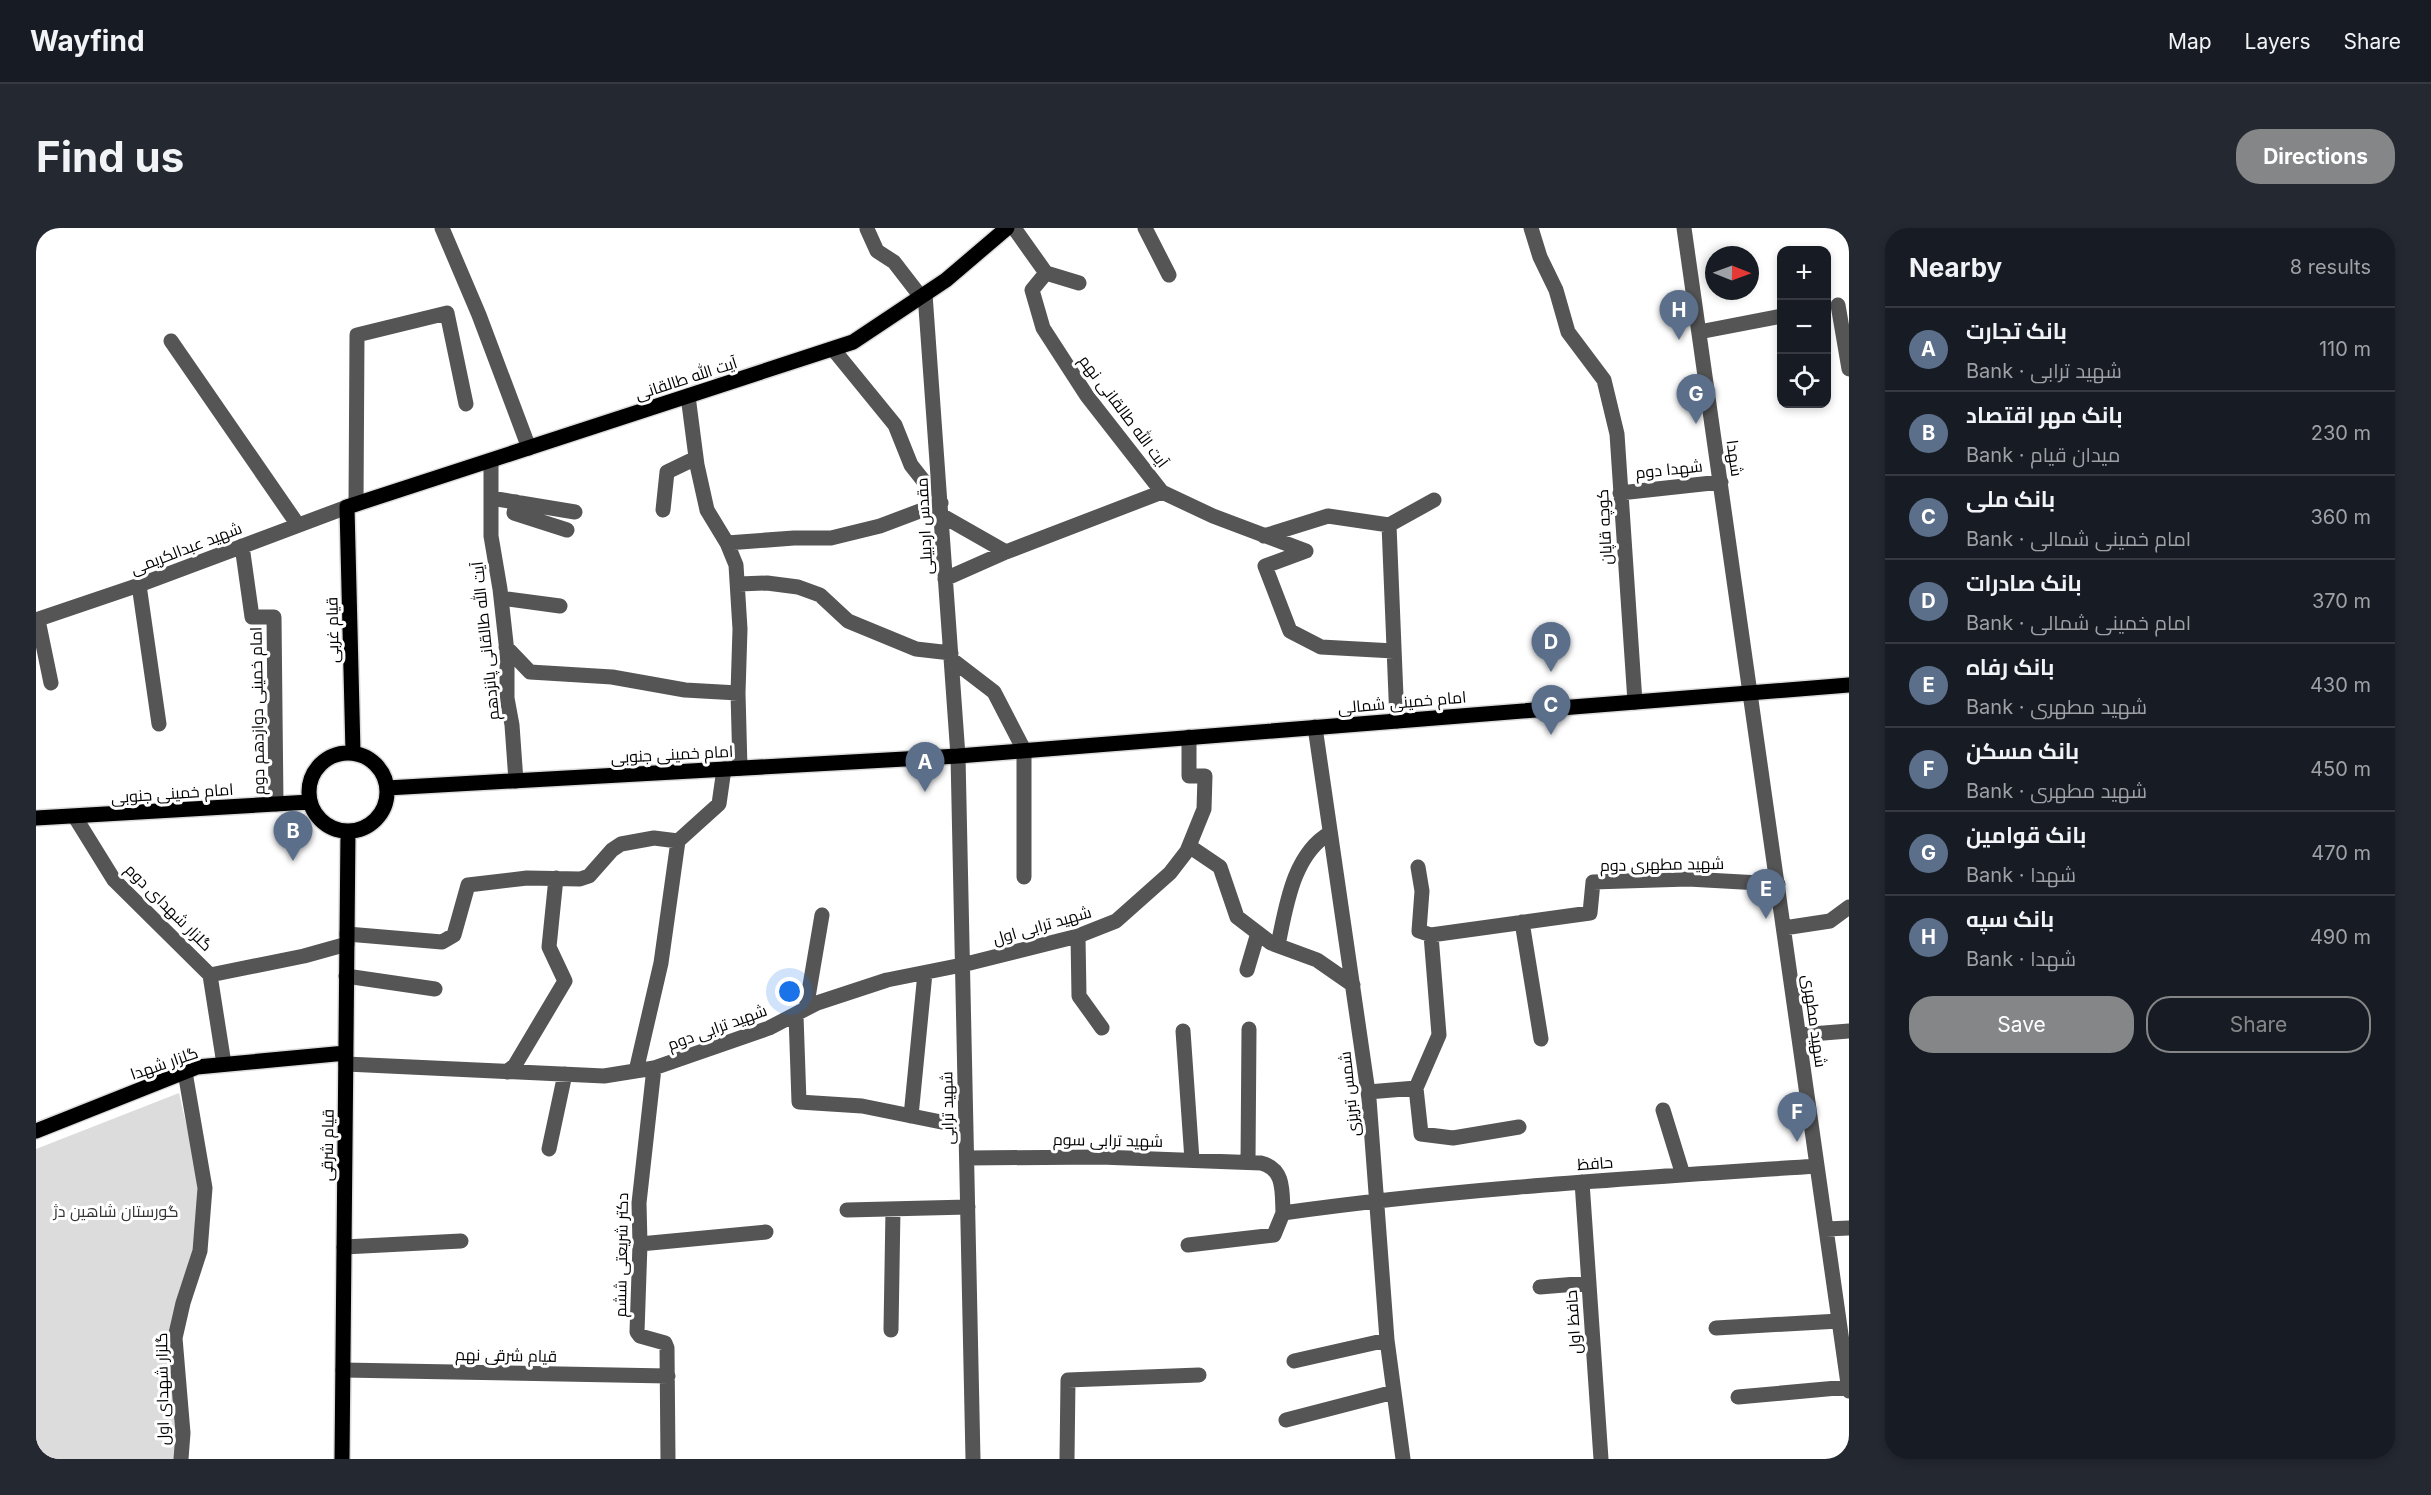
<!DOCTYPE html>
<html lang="en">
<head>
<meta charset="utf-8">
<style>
  :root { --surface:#171b24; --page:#242831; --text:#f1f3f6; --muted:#9ea1a6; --line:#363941; --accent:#858687 }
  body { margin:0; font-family:Inter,Cairo,sans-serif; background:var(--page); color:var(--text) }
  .controls { position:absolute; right:18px; top:18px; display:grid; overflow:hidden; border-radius:12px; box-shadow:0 3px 9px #0003 }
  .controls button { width:54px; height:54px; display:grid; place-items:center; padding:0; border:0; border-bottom:2px solid var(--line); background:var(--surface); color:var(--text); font:30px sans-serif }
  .compass { position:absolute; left:1669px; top:18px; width:54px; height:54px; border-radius:50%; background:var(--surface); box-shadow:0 3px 9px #0003; rotate:91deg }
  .you { position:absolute; left:754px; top:764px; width:21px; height:21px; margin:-15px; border:4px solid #fff; border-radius:50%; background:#1a73e8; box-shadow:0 0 0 9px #1a73e833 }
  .badge { display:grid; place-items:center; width:39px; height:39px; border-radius:50%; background:var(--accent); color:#fff; font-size:20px; font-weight:700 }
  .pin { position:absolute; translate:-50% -50px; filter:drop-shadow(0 2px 3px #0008) }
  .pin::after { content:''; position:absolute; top:32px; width:21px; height:18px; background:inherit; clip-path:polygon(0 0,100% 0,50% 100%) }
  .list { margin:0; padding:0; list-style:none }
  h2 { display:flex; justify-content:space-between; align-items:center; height:78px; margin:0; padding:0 24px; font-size:26px }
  h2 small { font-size:20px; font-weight:400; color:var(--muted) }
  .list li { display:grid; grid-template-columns:39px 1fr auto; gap:18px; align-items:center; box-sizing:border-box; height:84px; padding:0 24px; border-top:2px solid var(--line) }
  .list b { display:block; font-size:22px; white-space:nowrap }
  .list p { margin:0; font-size:20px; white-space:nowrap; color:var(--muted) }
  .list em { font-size:20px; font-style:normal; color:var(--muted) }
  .actions { display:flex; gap:12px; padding:18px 24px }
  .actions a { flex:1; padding:14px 0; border:2px solid var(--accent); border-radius:24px; text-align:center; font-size:21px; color:var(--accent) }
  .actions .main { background:var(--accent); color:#fff }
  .icon { flex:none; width:33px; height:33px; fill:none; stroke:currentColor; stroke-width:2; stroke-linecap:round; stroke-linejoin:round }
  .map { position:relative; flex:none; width:1813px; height:1231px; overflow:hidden; border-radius:24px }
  header { display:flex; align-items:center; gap:36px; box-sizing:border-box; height:84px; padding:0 30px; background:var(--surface); border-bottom:2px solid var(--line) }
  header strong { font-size:28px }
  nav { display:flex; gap:33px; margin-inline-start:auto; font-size:21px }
  .intro { display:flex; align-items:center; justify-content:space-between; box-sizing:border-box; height:144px; padding:0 36px }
  h1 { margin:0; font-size:42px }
  .button { padding:15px 27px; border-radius:24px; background:var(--accent); color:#fff; font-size:21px; font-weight:700 }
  main { display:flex; gap:36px; padding:0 36px }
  aside { flex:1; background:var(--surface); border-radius:24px; box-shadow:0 3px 9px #0003 }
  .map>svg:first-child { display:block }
  .green { fill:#dcdcdc }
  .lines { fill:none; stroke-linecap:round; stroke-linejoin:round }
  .major-casing { stroke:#dbdbdb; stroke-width:18 }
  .minor { stroke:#555; stroke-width:15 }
  .major { stroke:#000; stroke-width:15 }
  .labels { text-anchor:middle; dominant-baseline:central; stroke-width:6; stroke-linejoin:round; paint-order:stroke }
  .street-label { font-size:16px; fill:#000; stroke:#fff }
  .park-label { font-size:16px; fill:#333; stroke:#fff }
</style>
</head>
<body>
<header>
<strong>Wayfind</strong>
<nav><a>Map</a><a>Layers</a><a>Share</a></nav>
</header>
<div class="intro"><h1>Find us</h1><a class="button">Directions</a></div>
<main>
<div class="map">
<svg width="1813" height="1231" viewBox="0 0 1813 1231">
  <rect width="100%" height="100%" fill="#fff"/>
  <!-- green -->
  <path class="green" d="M143,865L162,948L161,1014L139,1087L144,1189L140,1231H0V921Z"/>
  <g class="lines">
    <defs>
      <path id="major" d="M317,524L311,279L817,114L910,52L971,0
        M273 564a39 39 0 1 1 78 0a39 39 0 1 1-78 0Z
        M351,560L922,528L1813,457
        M0,590L274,574
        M0,903L161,839L310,825
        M306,1231L312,603"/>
    </defs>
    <!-- major casing -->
    <use href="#major" class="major-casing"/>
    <!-- minor -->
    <path class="minor" d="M406,0L443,87L493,220
      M978,0L1010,45L996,62L1007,100L1051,168L1126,264
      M1109,0L1133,47
      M1495,0L1504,29L1520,62L1532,104L1568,152L1581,206L1599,474
      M1648,0L1813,1163
      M831,1L841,23L858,34L885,69
      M1010,45L1043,55
      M889,66L922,528L937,1231
      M1802,77L1813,141
      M1663,104L1746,88
      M135,113L262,297
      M652,168L661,237L671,282L691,315L700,337L704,401L702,465L704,540
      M455,233V308L464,361L471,424V470L476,497L480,553
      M1584,265L1685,254
      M455,270L539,284
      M480,274L478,285L531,302
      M320,276L321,107L411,85L430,176
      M627,282L631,244L660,230
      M905,287L970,324
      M1353,297L1361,493
      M1228,308L1292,288L1353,297L1398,272
      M691,315L758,310H795L844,298L905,275L875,237L859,197L797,121
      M206,318L216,389H238L240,576
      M1270,323L1229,338L1254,403L1285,419L1358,423
      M909,351L970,324L1126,264L1177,288L1270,323
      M703,356L731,355L762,359L784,367L812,393L880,421L915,425
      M103,357L123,496
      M465,370L524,378
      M0,392L103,357L311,279
      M2,392L15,455
      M470,419L494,444L576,449L649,462L702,465
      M915,431L958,464L988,522V649
      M1279,499L1333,871L1351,1112L1367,1231
      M39,589L78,652L174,747L188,836
      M1153,618L1184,639L1201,689L1235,715L1281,732L1317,757
      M1382,639L1386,663L1383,703L1395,707L1554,685L1557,654L1652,651L1742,656
      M1486,694L1505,811
      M1748,700L1794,693L1813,679
      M311,706L406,714L418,707L432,657L491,650L544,651L553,648L576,622L585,616L618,610L642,613
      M1042,708L1043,768L1066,800
      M1242,717C1250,679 1257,626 1294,605
      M1211,742L1222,705
      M174,747L268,728L311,716
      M310,748L399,761
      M770,781L786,687
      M760,787L763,874L826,878L930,899
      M1147,803L1156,932
      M1763,807L1813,803
      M310,836L568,848L618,840L733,800L781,775L851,752L926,737L1042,708L1080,693L1134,645L1151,623L1168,581L1169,548H1153V509
      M618,840L603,975L604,1016L601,1104L604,1108L629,1115L631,1120L632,1231
      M600,843L625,735L642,613L683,576L688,541
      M471,844L479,837L529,753L513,719L520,650
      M1380,860L1385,906L1417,910L1483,899
      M1332,864L1380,860L1403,807L1395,707
      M1627,882L1647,947
      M875,888L889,745
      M513,921L529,846
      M931,930L1064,929L1225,935C1249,941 1246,964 1247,985C1424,960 1603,950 1781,938
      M1212,934L1213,801
      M1546,954L1565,1231
      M811,982L932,979
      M1790,1001L1813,1000
      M604,1016L730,1004
      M1152,1017L1238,1007L1247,985
      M308,1019L425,1013
      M1504,1059L1553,1055
      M1680,1100L1803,1093
      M855,1102L857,981
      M1258,1133L1351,1112
      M307,1142L632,1148
      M1702,1169L1812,1159
      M1250,1192L1358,1164
      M145,1231L147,1205L139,1110L147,1075L164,1023L169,960L149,844
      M1031,1231L1032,1152L1163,1147"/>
    <!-- major -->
    <use href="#major" class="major"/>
  </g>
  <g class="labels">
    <!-- street labels -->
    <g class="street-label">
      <text transform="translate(650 150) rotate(-18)">آیت الله طالقانی</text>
      <text transform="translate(1088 183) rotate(53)">آیت الله طالقانی نهم</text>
      <text transform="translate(1699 230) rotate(82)">شهدا</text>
      <text transform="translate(1633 241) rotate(-6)">شهدا دوم</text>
      <text transform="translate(888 298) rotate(-93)">مقدس اردبیلی</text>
      <text transform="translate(1568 299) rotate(-93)">کوچه قاپان</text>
      <text transform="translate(150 320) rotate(-21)">شهید عبدالکریمی</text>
      <text transform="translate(296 402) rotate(-91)">قیام غربی</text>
      <text transform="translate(449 413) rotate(-96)">آیت الله طالقانی پانزدهم</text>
      <text transform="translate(1366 474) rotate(-5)">امام خمینی شمالی</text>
      <text transform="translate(221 483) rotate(-91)">امام خمینی دوازدهم دوم</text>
      <text transform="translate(636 526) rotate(-3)">امام خمینی جنوبی</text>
      <text transform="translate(136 565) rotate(-4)">امام خمینی جنوبی</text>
      <text transform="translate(1626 636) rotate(-1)">شهید مطهری دوم</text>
      <text transform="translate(133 679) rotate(45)">گلزار شهدای دوم</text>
      <text transform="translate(1006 697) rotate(-16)">شهید ترابی اول</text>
      <text transform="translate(1779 793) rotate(82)">شهید مطهری</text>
      <text transform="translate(681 799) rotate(-20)">شهید ترابی دوم</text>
      <text transform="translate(128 835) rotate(-19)">گلزار شهدا</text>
      <text transform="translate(1313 866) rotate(-96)">شمس تبریزی</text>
      <text transform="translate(911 880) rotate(-91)">شهید ترابی</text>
      <text transform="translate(1072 912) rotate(1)">شهید ترابی سوم</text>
      <text transform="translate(291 917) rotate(-89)">قیام شرقی</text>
      <text transform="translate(1559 935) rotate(-4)">حافظ</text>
      <text transform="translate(585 1027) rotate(-89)">دکتر شریعتی ششم</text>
      <text transform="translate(1537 1094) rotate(-94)">حافظ اول</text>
      <text transform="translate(470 1127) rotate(1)">قیام شرقی نهم</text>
      <text transform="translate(126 1161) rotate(-91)">گلزار شهدای اول</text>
    </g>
    <!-- park labels -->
    <g class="park-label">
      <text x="80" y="983">گورستان شاهین دژ</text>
    </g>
  </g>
</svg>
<div class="controls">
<button>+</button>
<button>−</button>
<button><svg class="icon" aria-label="locate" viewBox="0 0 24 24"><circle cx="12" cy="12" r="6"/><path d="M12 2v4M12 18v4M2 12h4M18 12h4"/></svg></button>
</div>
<svg class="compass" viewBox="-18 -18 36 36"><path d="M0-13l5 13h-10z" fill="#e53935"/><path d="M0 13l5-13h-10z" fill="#9ea1a6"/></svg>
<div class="you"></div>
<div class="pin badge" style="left:889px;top:564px;background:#5c6f8a">A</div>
<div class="pin badge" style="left:257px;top:633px;background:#5c6f8a">B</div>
<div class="pin badge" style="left:1515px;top:507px;background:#5c6f8a">C</div>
<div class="pin badge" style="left:1515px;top:444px;background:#5c6f8a">D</div>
<div class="pin badge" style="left:1730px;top:691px;background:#5c6f8a">E</div>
<div class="pin badge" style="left:1761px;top:914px;background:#5c6f8a">F</div>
<div class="pin badge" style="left:1660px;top:196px;background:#5c6f8a">G</div>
<div class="pin badge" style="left:1643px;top:112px;background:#5c6f8a">H</div>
</div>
<aside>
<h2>Nearby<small>8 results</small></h2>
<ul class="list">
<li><span class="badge" style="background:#5c6f8a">A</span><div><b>بانک تجارت</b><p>Bank · شهید ترابی</p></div><em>110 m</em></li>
<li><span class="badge" style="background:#5c6f8a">B</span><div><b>بانک مهر اقتصاد</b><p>Bank · میدان قیام</p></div><em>230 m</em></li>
<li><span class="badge" style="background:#5c6f8a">C</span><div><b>بانک ملی</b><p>Bank · امام خمینی شمالی</p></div><em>360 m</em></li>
<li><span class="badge" style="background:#5c6f8a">D</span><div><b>بانک صادرات</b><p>Bank · امام خمینی شمالی</p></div><em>370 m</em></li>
<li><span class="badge" style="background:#5c6f8a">E</span><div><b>بانک رفاه</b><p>Bank · شهید مطهری</p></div><em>430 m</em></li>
<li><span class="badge" style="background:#5c6f8a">F</span><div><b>بانک مسکن</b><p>Bank · شهید مطهری</p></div><em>450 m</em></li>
<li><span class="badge" style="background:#5c6f8a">G</span><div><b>بانک قوامین</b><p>Bank · شهدا</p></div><em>470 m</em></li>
<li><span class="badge" style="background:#5c6f8a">H</span><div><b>بانک سپه</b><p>Bank · شهدا</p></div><em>490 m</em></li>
</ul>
<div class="actions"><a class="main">Save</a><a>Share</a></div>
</aside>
</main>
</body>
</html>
